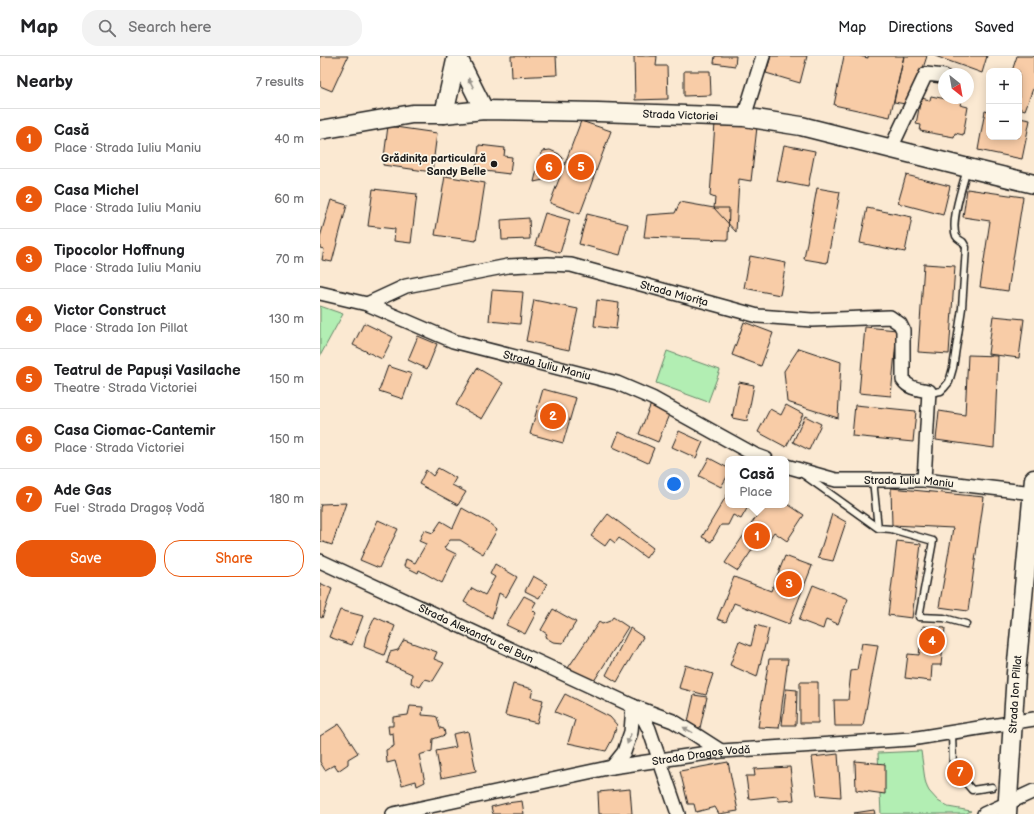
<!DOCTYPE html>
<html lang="en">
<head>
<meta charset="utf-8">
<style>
  :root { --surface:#fff; --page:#f2f2f2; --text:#202124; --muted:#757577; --line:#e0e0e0; --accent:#ea580c }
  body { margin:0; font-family:"Balsamiq Sans",sans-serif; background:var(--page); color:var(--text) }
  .controls { position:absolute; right:12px; top:12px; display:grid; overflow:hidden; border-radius:8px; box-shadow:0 2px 10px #0003 }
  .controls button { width:36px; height:36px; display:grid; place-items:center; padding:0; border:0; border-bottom:1px solid var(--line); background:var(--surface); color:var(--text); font:20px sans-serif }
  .compass { position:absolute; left:618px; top:12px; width:36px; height:36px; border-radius:50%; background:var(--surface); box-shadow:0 2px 10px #0003; rotate:149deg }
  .you { position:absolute; left:354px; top:428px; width:14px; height:14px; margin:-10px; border:3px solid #fff; border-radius:50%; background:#1a73e8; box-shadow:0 0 0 6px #1a73e833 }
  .badge { display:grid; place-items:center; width:26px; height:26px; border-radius:50%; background:var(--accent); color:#fff; font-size:13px; font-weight:700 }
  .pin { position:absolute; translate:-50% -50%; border:2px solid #fff; box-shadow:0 1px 4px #0006 }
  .popup { position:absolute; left:405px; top:400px; width:64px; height:52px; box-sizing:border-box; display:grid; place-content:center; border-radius:8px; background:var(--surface); filter:drop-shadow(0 1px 3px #0005); font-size:13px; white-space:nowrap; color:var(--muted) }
  .popup b { font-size:15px; color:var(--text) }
  .popup::after { content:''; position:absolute; left:50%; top:100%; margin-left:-8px; border:8px solid transparent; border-top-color:var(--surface) }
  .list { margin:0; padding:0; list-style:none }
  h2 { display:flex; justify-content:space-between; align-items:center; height:52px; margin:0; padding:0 16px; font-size:17px }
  h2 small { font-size:13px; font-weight:400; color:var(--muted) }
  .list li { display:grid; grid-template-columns:26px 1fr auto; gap:12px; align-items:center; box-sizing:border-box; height:60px; padding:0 16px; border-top:1px solid var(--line) }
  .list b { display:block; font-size:15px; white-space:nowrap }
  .list p { margin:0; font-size:13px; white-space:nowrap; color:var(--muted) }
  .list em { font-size:13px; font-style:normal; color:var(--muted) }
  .actions { display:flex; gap:8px; padding:12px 16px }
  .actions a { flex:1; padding:9px 0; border:1px solid var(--accent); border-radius:16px; text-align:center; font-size:14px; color:var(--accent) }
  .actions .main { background:var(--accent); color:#fff }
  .icon { flex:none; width:22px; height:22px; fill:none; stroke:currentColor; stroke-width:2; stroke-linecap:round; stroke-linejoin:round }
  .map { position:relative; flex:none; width:714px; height:758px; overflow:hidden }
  header { display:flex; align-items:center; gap:24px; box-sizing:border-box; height:56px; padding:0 20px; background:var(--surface); border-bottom:1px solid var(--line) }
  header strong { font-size:19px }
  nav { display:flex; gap:22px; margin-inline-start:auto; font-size:14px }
  .search { width:280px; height:36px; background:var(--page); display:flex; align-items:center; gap:10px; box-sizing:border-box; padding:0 14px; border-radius:16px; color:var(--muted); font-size:15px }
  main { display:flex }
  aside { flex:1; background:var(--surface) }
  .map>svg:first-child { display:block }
  .green { fill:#b2eeb3; stroke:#678568 }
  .building { fill:#f8cca7; stroke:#1c1c1c }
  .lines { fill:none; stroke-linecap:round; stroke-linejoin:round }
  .lane-casing { stroke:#1c1c1c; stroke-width:9 }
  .street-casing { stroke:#1c1c1c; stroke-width:16 }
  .secondary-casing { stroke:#1c1c1c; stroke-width:21 }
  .lane { stroke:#fcf5e5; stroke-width:6 }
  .street { stroke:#fcf5e5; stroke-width:13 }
  .secondary { stroke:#fcf5e5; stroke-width:18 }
  .oneway { fill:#97938b }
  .poi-dot { fill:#1c1c1c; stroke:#fcf5e5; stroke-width:1.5 }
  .labels { text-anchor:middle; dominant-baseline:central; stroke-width:3.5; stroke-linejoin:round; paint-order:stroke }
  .street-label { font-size:11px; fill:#1c1c1c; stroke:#fcf5e5 }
  .poi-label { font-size:11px; font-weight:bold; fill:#1c1c1c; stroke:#fcf5e5; text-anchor:end }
</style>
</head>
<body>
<header>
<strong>Map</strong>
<div class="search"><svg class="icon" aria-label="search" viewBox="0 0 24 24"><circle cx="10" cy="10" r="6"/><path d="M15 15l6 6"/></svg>Search here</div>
<nav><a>Map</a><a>Directions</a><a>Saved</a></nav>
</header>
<main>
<aside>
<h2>Nearby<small>7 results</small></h2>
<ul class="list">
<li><span class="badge">1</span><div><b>Casă</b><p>Place · Strada Iuliu Maniu</p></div><em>40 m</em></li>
<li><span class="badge">2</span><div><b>Casa Michel</b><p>Place · Strada Iuliu Maniu</p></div><em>60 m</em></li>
<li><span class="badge">3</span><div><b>Tipocolor Hoffnung</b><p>Place · Strada Iuliu Maniu</p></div><em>70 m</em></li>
<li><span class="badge">4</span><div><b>Victor Construct</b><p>Place · Strada Ion Pillat</p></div><em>130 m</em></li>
<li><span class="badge">5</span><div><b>Teatrul de Papuși Vasilache</b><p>Theatre · Strada Victoriei</p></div><em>150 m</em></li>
<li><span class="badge">6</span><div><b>Casa Ciomac-Cantemir</b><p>Place · Strada Victoriei</p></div><em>150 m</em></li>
<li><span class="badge">7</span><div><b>Ade Gas</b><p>Fuel · Strada Dragoș Vodă</p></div><em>180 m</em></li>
</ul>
<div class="actions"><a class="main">Save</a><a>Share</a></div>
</aside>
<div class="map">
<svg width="714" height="758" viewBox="0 0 714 758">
  <rect width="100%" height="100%" fill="#fbe9d2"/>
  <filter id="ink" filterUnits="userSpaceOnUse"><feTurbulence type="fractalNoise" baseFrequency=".025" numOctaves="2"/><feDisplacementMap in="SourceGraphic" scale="8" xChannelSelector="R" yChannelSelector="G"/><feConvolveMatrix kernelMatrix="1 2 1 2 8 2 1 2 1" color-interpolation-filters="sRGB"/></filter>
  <g filter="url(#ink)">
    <!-- green -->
    <path class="green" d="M0,250L23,258L0,300Z
      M347,295L400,314L388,346L336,327Z
      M601,695L605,724L607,731L609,735L618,745L628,751L651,755L645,758H561L558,697Z"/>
    <!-- building -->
    <path class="building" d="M0,0H28L12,35L0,30Z
      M191,0H236L237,19L192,21Z
      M314,0H337L336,10H347L348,43L315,44Z
      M395,0H416L415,10L394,7Z
      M451,0H487L480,27L446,17Z
      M524,0H539L548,2V0H584L570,61L514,49Z
      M584,0H607L591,49L574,46Z
      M615,0H667L662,17Z
      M697,0H714V30L705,54L699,52V15H692Z
      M364,15H390L391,39L364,40Z
      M611,40L641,46L640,49L648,51L643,79L635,77L634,81L600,75L601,69L596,68L601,42L610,44Z
      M665,55L669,56V81H699V62L710,64L702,103L658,94Z
      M261,65L291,75L260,158L230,147Z
      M395,67L437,71L431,125L419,123L416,176L394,152L395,142L390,140Z
      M68,70L117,77L112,116L63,109Z
      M159,89L185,92L184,100L192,101L190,118L156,114Z
      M464,89L495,95L488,131L457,125Z
      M230,94L239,98L243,102L237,121L214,126L220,101L223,95Z
      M586,119L630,130L623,159L578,147Z
      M125,120L165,127L156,185L115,179Z
      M497,132L520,136L507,207L484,203Z
      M53,133L97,138L91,187L74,185L75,173L48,170Z
      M647,133L703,141L688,235L660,231L670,165L643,161Z
      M11,144L27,149L12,206L2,204L4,193L0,192V181Z
      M360,146L394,152H409L408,184L324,181L327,159L355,157Z
      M547,152L592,161L585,196L540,187Z
      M225,157L250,164L240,197L215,189Z
      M267,158L308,168L300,199L259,188Z
      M209,162L210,183L182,184L181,164Z
      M430,200L466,207L460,239L424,232Z
      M604,208L635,210L629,298L598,296Z
      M172,234L203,236L200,268L169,265Z
      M214,244L258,253L249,294L206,285Z
      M277,244L299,247L296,273L274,270Z
      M673,260L704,263L699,302L668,298Z
      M424,266L453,277L441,310L412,299Z
      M44,267L73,281L62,303L33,289Z
      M545,271L577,274L571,340L539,337Z
      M98,280L117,288L107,313L88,304Z
      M479,292L521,306L518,362L467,346L464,315Z
      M648,299L678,300L674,392L616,384L619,355L645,359Z
      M68,310L92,318L83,343L59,335Z
      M157,312L183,327L162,363L136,349Z
      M419,326L434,329L427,365L412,362Z
      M223,333L256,342L243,387L210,378Z
      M331,348L350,356L338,386L319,378Z
      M466,349L483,358L466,391L438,376L450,353L461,359Z
      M535,349L596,355L593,386L532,380Z
      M485,360L501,368L489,394L473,386Z
      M359,375L383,386L376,402L352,391Z
      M299,376L334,392L328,407L293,391Z
      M389,402L408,412V419L401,431L379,420Z
      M118,412L136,422L132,429L146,436L138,449L99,428L106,414L113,420Z
      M571,432L664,441L648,555L619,551L633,472L572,469Z
      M408,437V449H429L421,463L413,459L408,469H401L391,486L382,481Z
      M26,447L12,489L0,485V452L1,448Z
      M466,447L484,459L467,485L454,476L443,493L436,488L418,515L405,507L444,449H466Z
      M142,452L169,467L177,474L163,498L140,484H130L124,492L136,498L122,527L99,514L98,517L84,510L86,503L95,507L106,488L99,485L104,474L113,477L121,465L133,472Z
      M288,458L333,492L326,502L299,482L295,487L290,483L285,490L271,480Z
      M512,458L526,466L513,505L498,502Z
      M58,464L78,473L59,512L40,504Z
      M577,485L601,488L592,562L568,559Z
      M465,500L492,510L469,568L414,547L406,566L397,563L414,521L451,535Z
      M175,508L197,521L186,541L179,537L172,562L144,546L152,532L165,539L175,521L170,518Z
      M213,520L227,528L219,542L205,535Z
      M0,527L12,533L2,562L0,561Z
      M493,529L528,543L518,568L506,563L503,573L479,564Z
      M204,540L216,546L212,553L216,557L205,578L186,569Z
      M233,553L256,566L243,587L233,586L225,581L227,578L221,574Z
      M20,554L43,560L32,589L9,581Z
      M55,561L75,570L64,599L44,591L46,580Z
      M293,561L308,571L274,625L248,612L279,566L282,568L290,565Z
      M436,569L449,573L437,621L410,609L419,585L431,590Z
      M603,570L625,572L621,609H612L611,625L585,622L588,598L599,599Z
      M310,572L323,581L297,626L286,619Z
      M84,584L117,596L114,603L124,607L113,625L105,623L100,631L91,627L92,618L67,607L70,596L78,594Z
      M542,587L558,589L543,670H515L514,644H528L531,615L537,614Z
      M449,603H468L459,672L438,671Z
      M365,609L393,618L386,639L359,632Z
      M480,626H498V667H480Z
      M193,628L213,633L211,641L223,644L217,667L185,659Z
      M466,633L477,634L476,669H462Z
      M245,638L290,661L297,669L293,682L286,695L248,687L255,664L235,656Z
      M374,639L387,641L380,672L367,670Z
      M90,650L103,651L102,659L114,660L117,661L120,672L124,673L125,679L113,683L112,695L99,699L105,726L97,730L96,725L82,729L75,705L67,707L66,694L74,690L73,677L69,678L68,670H73V661L88,659Z
      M19,668L38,697L28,703V708L18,715L14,709L5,714L0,706V680Z
      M148,675L156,715L121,722L116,695L136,691L133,678Z
      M518,698L521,741L497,739L492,701Z
      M535,705L565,708V738L536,734Z
      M408,706L418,755L399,758L395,751L376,756L374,748H368L360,715Z
      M470,711L474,744L459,745L457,740L429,743L426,720H435L434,713Z
      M310,733L312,758H279L278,736Z
      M202,745L204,758H173L171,751L187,747Z
      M554,754L555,758H535L534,757Z"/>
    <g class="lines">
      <defs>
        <path id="lane" d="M609,335L615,336L621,335L624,332L629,326L633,312L642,252L646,191C645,190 644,187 643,186C641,184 638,184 636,180C630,166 643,128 647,113
          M484,419L558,472
          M553,424L558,472L571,473L613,485L599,561L624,562L646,568
          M632,677L633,712L652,734L672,731"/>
        <g id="street">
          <path d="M424,61L443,0"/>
          <path d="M571,92L606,18L624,20"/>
          <path id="s1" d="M0,237L47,248L133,285L297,327L332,342L435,399L446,403"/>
          <path id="s2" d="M47,248L86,230L188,210L228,208L251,209L438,260L492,264L570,261L580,268L583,274V324C589,333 599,333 609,335L604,424"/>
          <path id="s3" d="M466,410L516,424H604L713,437"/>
          <path id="s4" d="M0,505L313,650L325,665L329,673L358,758"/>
          <path d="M292,711L304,696L311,676L313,650L353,665L376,679L401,695"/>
          <path id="s5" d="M73,758L292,711L347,703L401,695L591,683L714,663"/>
          <path d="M664,758L714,735"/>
        </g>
        <g id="secondary">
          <path d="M137,0L164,54"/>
          <path d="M124,58L137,0"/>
          <path id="s6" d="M0,74L92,58H124L164,54L278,56L424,61L481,70L648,112L714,128"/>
          <path id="s7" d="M687,758L696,617L714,423"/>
        </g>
      </defs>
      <!-- lane casing -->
      <use href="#lane" class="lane-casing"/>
      <!-- street casing -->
      <use href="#street" class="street-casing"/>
      <!-- secondary casing -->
      <use href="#secondary" class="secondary-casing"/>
      <!-- lane -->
      <use href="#lane" class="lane"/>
      <!-- street -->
      <use href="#street" class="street"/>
      <!-- secondary -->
      <use href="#secondary" class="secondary"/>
    </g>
    <!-- one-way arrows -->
    <defs><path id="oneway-solid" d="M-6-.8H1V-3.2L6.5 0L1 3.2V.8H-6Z"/></defs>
    <g class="oneway">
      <use href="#oneway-solid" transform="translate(151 27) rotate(-117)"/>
      <use href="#oneway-solid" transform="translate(368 674) rotate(-150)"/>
      <use href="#oneway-solid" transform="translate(309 683) rotate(110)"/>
    </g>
  </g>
  <!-- markers -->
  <circle class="poi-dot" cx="174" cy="108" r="4"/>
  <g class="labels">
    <!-- street labels -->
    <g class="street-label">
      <text stroke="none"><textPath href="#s6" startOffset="362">Strada Victoriei</textPath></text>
      <text stroke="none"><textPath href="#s2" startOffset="317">Strada Miorița</textPath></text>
      <text stroke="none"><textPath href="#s1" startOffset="239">Strada Iuliu Maniu</textPath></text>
      <text stroke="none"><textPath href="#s3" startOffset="125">Strada Iuliu Maniu</textPath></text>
      <text stroke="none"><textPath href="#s4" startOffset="172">Strada Alexandru cel Bun</textPath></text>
      <text stroke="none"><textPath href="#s7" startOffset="120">Strada Ion Pillat</textPath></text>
      <text stroke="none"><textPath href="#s5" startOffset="314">Strada Dragoș Vodă</textPath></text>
    </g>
    <!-- poi labels -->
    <g class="poi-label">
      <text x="166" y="102">Grădinița particulară<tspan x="166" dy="13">Sandy Belle</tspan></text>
    </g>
  </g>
</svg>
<div class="controls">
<button>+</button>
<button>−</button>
</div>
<svg class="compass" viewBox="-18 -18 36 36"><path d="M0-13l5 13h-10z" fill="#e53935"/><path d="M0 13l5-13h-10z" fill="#757577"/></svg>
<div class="you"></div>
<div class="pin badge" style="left:437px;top:480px">1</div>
<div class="popup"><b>Casă</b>Place</div>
<div class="pin badge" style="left:233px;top:360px">2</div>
<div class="pin badge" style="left:469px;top:528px">3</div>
<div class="pin badge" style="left:612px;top:585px">4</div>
<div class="pin badge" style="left:261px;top:111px">5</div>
<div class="pin badge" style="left:229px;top:111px">6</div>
<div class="pin badge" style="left:640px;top:717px">7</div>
</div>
</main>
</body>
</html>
